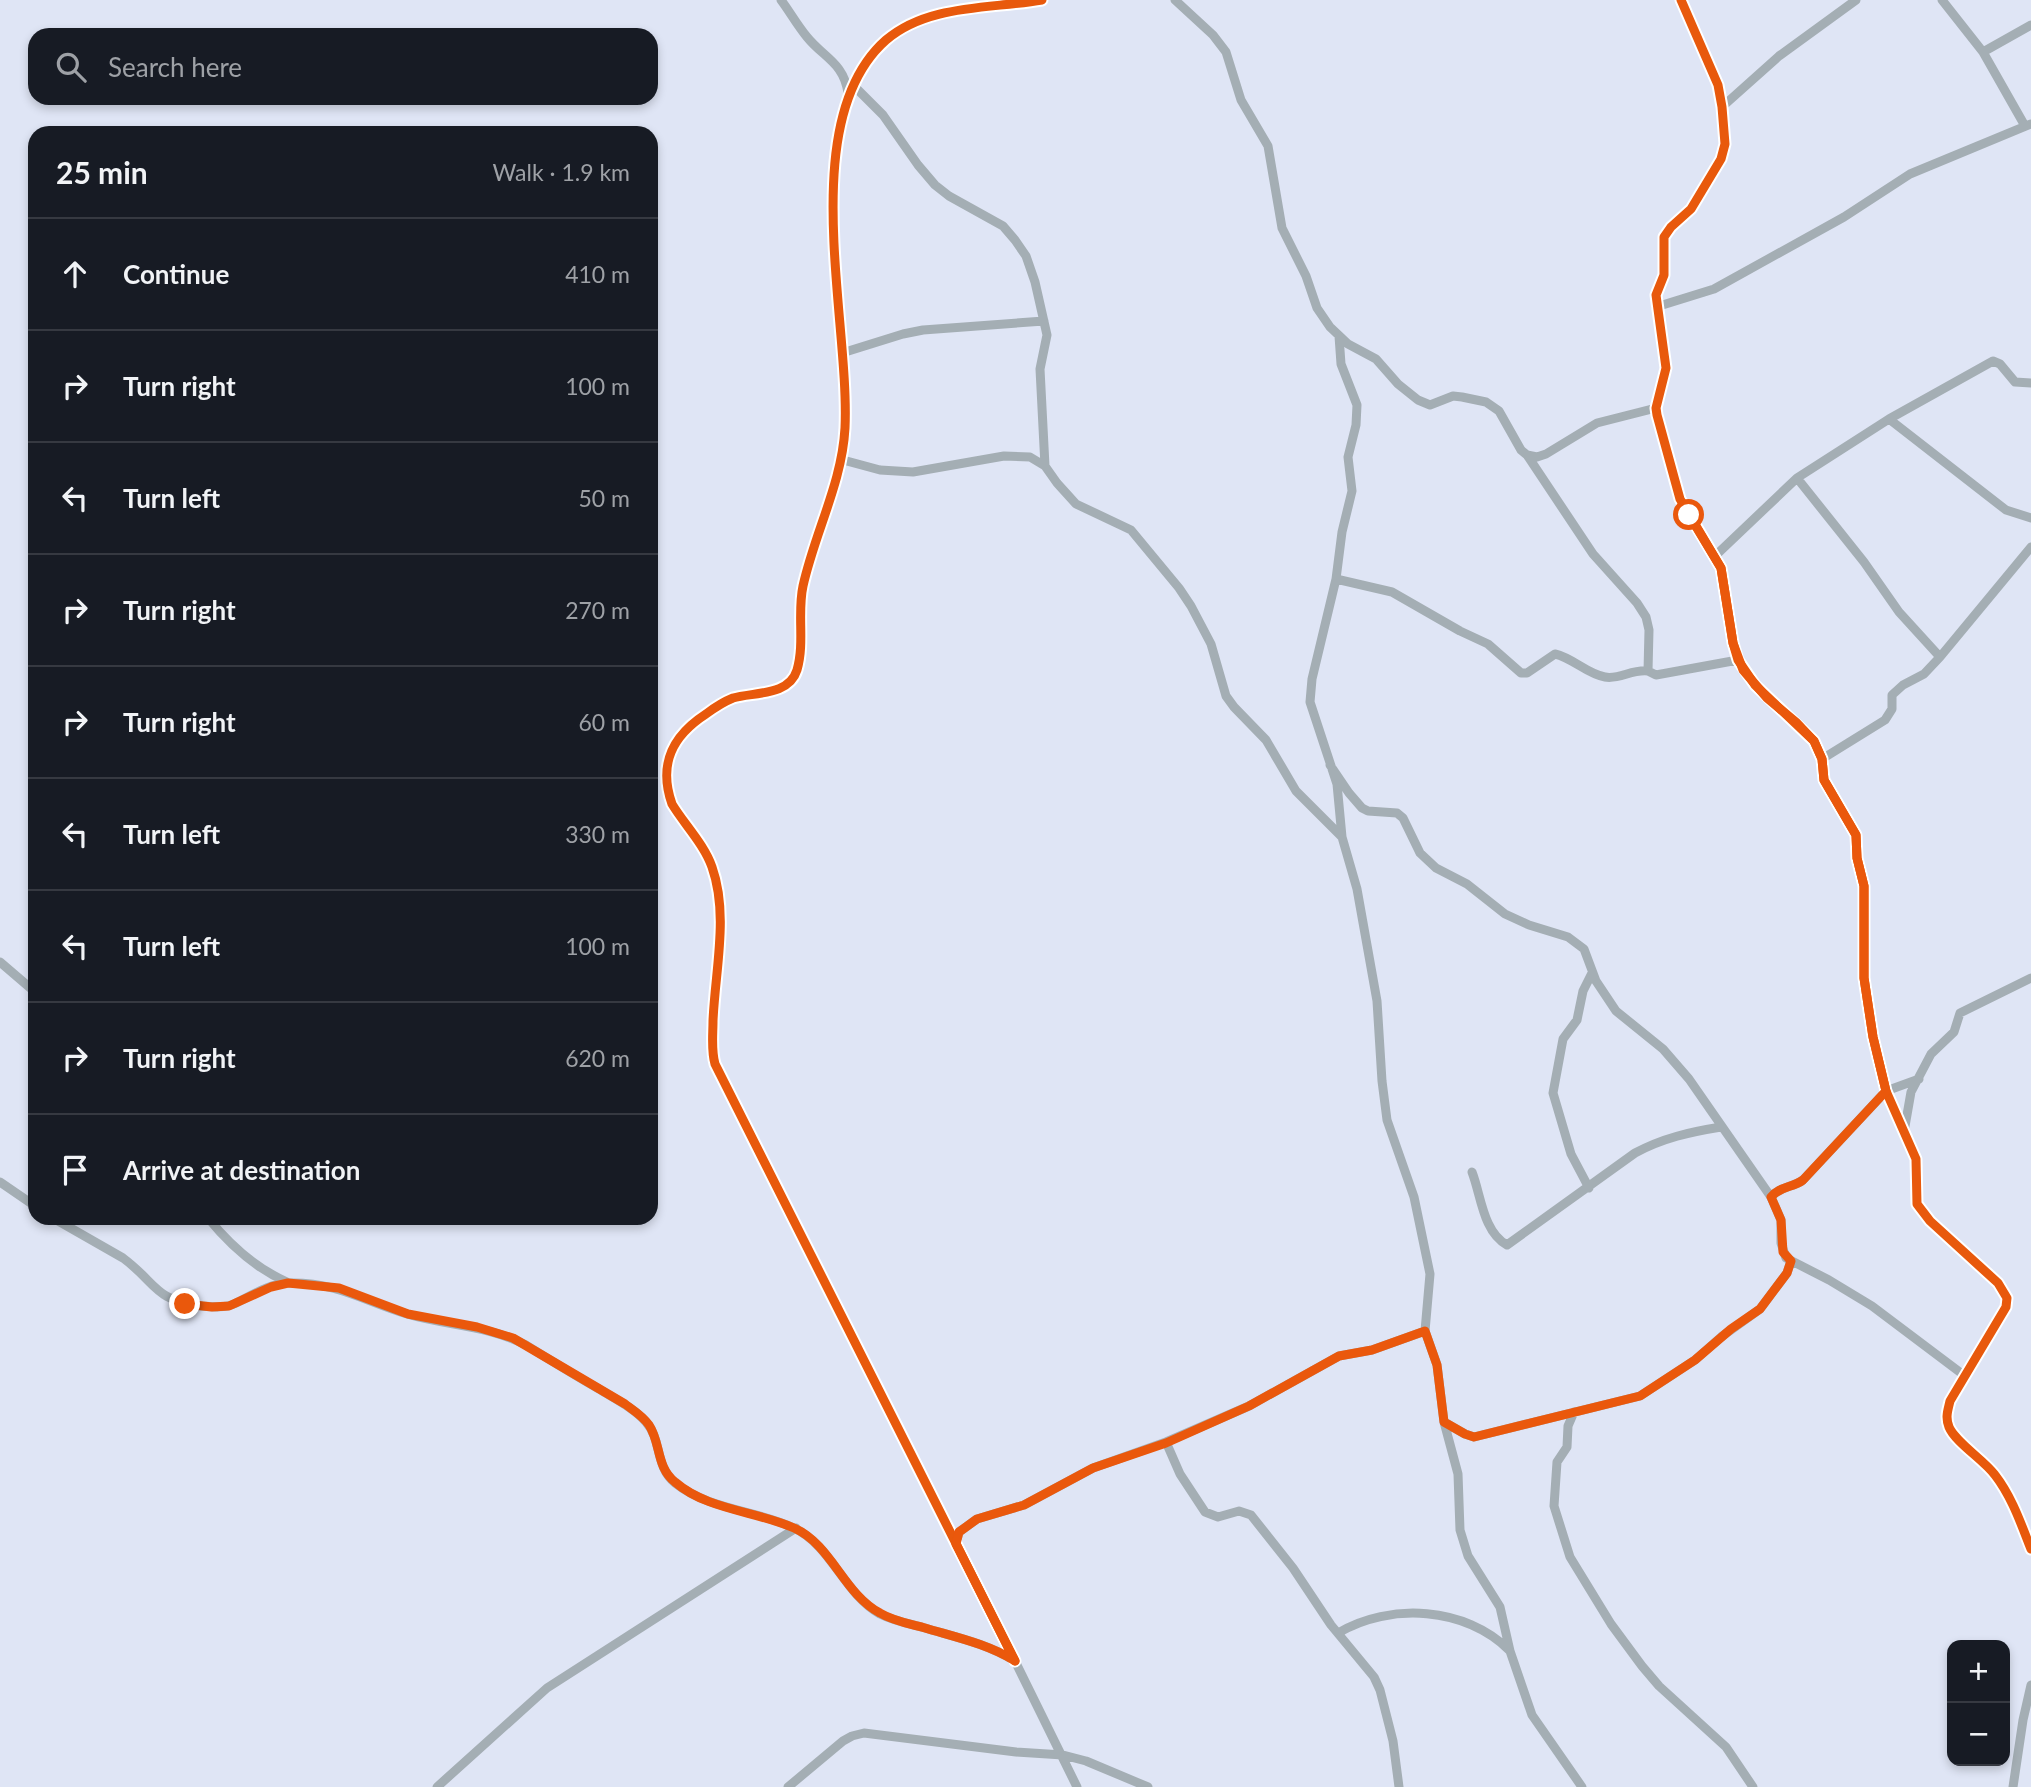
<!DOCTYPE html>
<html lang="en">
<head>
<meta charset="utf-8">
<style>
  :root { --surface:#171b24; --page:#242831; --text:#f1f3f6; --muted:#9ea1a6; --line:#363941 }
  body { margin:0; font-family:Lato,sans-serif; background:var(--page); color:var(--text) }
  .controls { position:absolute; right:21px; bottom:21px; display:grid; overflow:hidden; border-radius:14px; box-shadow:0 4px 10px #0003 }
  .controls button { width:63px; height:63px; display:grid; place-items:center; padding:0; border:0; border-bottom:2px solid var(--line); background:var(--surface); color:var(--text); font:35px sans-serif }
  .stop { position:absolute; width:21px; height:21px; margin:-16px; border:5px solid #ea580c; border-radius:50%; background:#fff }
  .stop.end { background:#ea580c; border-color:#fff; box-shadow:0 2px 7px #0008 }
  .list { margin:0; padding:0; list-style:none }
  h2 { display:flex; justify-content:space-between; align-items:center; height:91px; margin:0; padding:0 28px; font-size:30px }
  h2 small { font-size:23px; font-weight:400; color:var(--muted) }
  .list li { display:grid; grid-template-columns:46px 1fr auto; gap:21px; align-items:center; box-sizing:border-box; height:112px; padding:0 28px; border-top:2px solid var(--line) }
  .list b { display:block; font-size:26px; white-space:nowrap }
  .list em { font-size:23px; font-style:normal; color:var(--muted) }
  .icon { flex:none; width:38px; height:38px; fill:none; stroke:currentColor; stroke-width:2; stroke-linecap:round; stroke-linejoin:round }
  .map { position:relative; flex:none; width:2031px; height:1787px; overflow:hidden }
  .search { position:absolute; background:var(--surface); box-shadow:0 4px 10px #0003; left:28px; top:28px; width:630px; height:77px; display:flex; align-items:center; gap:18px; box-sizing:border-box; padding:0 24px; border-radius:21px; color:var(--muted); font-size:26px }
  .panel { position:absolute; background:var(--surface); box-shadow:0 4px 10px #0003; left:28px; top:126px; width:630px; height:1099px; border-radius:21px }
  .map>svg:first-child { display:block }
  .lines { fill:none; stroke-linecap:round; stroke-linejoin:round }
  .minor { stroke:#a4aeb4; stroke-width:9 }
  .cycleway-casing { stroke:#fff; stroke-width:13 }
  .cycleway { stroke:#e8590c; stroke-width:9 }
  .route { stroke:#ea580c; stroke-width:9 }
</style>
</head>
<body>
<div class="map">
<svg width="2031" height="1787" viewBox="0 0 2031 1787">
  <rect width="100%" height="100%" fill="#dfe5f5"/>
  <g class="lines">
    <!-- minor -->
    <path class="minor" d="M781,0C790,12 797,25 807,37C824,58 844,63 848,93
      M1175,0L1213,35L1226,52L1241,100L1268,146L1282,228L1306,276L1317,308L1330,327L1348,344L1376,359L1398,384L1418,400L1430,405L1453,396L1462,397L1486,402L1499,411L1521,450L1527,455L1537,457L1546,454L1597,423L1656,408
      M1681,0L1718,85L1722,107L1725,144L1721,159L1691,209L1671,227L1664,237V275L1656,295L1666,368L1656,408L1657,415L1680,499L1721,568L1733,643L1738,660L1755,685L1814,741L1822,759L1824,780L1856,835L1857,858L1864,886V978L1873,1037L1886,1091L1916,1159L1917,1204L1930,1221L1998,1283L2007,1298L2006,1307L1950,1401C1948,1410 1945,1417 1949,1427C1955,1442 1984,1460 1995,1475C2012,1497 2021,1524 2031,1549
      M1942,0L1983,52L2025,126
      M1983,52L2031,25
      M853,85L883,115L918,165L935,185L949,196L1003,226L1015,240L1026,256L1035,282L1047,335L1040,369L1045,466
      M1722,107L1779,56L1856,0
      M1656,307L1714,289L1844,217L1910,174L2031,124
      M1339,336L1341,364L1357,405L1356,425L1348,457L1352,491L1342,532L1336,579L1312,679L1310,702L1337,784L1342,837
      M842,353L903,334L923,330L1044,321
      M1889,419L2006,510L2031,518
      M1527,455L1593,554L1637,603L1646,617L1649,630L1648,671L1656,675L1738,660
      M843,460L880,470L913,472L1004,456L1030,457L1045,466L1057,483L1076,504L1131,530L1179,588L1191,606L1211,644L1226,696L1234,707L1266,740L1296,791L1342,837L1357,889L1377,1001L1382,1081L1387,1120L1414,1197L1430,1274L1425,1331L1437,1365L1444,1422L1458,1474L1460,1530L1468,1556L1500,1607L1510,1651L1532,1715L1582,1787
      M1797,478L1864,562L1899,612L1940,657
      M1715,556L1797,478L1889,419L1993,361L2000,364L2015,382L2031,383
      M1336,579L1392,592L1460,631L1488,644L1521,673H1527L1555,654C1573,658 1587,674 1605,677C1619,680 1632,669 1648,671
      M1822,759L1885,720L1892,709V695L1903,685L1924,674L1940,657L2031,547
      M1330,765L1349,793L1362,808L1368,811L1397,813L1403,818L1420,853L1436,868L1467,884L1505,914L1529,925L1568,937L1584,949L1596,981L1616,1011L1663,1049L1689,1079L1771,1197L1781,1220V1243L1786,1258L1829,1280L1872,1306L1965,1376
      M0,962L35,992
      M1904,1132L1911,1092L1931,1054L1954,1032L1960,1013L2031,978
      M1472,1172C1481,1195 1483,1232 1507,1245L1635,1153C1663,1138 1690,1132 1721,1127
      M0,1182L35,1206
      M1589,1188L1571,1154L1553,1093L1563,1039L1577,1020L1583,991L1592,973
      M1771,1197C1780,1186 1792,1188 1803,1180L1886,1091L1919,1079
      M53,1218L123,1258C158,1284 153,1300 202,1306C213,1307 225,1308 234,1304C251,1296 270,1283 289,1283C337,1282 364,1301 407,1314C448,1326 487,1325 526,1345C550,1360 574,1375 599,1389C615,1399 634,1408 646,1422C662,1440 655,1467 675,1483C709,1510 757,1510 794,1528C832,1546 844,1594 880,1614C894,1621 910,1624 925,1628C955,1637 988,1644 1015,1661L1077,1787
      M208,1218C230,1245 255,1268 287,1282
      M1574,1412L1568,1426L1567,1447L1557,1462L1554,1506L1570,1557L1611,1624L1642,1666L1659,1686L1726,1747L1753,1787
      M1444,1422L1465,1434L1474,1437L1640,1396L1695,1360L1721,1337L1760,1309L1787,1273L1791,1261
      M1166,1442L1180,1474L1205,1512L1218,1517L1239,1511L1251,1515L1293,1568L1331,1625L1374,1677L1380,1690L1393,1741L1399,1787
      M956,1544L959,1532L977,1519L1024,1505L1093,1468L1166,1442L1249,1406L1339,1356L1372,1350L1425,1331
      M1338,1633C1390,1602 1466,1607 1509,1650
      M1015,1661L715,1064C711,1050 713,1035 713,1021C715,971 729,915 712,867C704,844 684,824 672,804C658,764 672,736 706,714C714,708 723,702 733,698C754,692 789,696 797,670C805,643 797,613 803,586C815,532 842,483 845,428C850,320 795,120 886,40C928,4 990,9 1042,0
      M437,1787L547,1688L796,1528
      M788,1787L843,1741L852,1736L864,1733L1016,1752L1063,1755L1086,1761L1148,1787
      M2013,1787L2023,1720L2031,1685"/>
    <defs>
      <path id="cycleway" d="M1681,0L1718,85L1722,107L1725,144L1721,159L1691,209L1671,227L1664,237V275L1656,295L1666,368L1656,408L1657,415L1680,499L1721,568L1733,643L1738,660L1755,685L1814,741L1822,759L1824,780L1856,835L1857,858L1864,886V978L1873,1037L1886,1091L1916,1159L1917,1204L1930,1221L1998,1283L2007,1298L2006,1307L1950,1401C1948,1410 1945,1417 1949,1427C1955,1442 1984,1460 1995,1475C2012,1497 2021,1524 2031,1549
        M1015,1661L715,1064C711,1050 713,1035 713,1021C715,971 729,915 712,867C704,844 684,824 672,804C658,764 672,736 706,714C714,708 723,702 733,698C754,692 789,696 797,670C805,643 797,613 803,586C815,532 842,483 845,428C850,320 795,120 886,40C928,4 990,9 1042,0"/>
    </defs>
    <!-- cycleway casing -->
    <use href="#cycleway" class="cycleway-casing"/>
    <!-- cycleway -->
    <use href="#cycleway" class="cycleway"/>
  </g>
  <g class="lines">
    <!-- route -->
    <path class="route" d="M185,1304L212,1307L229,1306L271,1287L288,1283L339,1288L408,1314L477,1327L513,1338L625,1404C633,1410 643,1416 649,1425C661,1443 656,1467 675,1482C707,1510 756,1511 794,1528C832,1545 843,1593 880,1613C893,1621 910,1624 925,1628C955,1637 988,1644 1015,1661L956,1544L959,1532L977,1519L1024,1505L1093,1468L1166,1443L1249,1406L1339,1356L1372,1350L1425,1331L1437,1365L1444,1422L1465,1434L1474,1437L1640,1396L1695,1360L1731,1329L1760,1309L1787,1273L1791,1261L1783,1252L1781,1220L1771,1197C1780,1186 1792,1188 1803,1180L1886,1091L1873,1037L1864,978V886L1857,858L1856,835L1824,780L1822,759L1814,741L1797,723L1767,698L1743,670L1733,643L1721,568L1689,515"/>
  </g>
</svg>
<div class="controls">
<button>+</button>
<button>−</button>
</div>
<div class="stop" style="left:1689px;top:515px"></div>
<div class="stop end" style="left:185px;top:1304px"></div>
<div class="search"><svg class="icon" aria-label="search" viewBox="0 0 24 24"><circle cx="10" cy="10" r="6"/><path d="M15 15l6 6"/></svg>Search here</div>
<section class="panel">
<h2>25 min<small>Walk · 1.9 km</small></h2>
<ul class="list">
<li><svg class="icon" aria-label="ahead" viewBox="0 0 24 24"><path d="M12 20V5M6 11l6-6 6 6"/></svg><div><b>Continue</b></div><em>410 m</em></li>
<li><svg class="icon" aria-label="right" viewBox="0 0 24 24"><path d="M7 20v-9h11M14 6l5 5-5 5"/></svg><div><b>Turn right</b></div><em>100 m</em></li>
<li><svg class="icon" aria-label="left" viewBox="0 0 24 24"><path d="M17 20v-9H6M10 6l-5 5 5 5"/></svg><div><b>Turn left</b></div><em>50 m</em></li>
<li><svg class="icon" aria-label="right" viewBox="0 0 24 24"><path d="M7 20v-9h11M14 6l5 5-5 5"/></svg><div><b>Turn right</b></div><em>270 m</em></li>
<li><svg class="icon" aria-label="right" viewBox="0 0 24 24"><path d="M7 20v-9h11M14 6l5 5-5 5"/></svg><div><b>Turn right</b></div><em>60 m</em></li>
<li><svg class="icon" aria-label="left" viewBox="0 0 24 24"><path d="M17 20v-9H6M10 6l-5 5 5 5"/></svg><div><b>Turn left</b></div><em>330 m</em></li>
<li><svg class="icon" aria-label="left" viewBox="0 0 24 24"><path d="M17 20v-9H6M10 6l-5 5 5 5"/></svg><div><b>Turn left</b></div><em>100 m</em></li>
<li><svg class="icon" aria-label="right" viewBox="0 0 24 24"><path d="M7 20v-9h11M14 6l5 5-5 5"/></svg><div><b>Turn right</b></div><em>620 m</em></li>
<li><svg class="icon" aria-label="arrive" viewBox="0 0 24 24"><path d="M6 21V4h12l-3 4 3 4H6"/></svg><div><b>Arrive at destination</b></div></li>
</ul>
</section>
</div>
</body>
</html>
